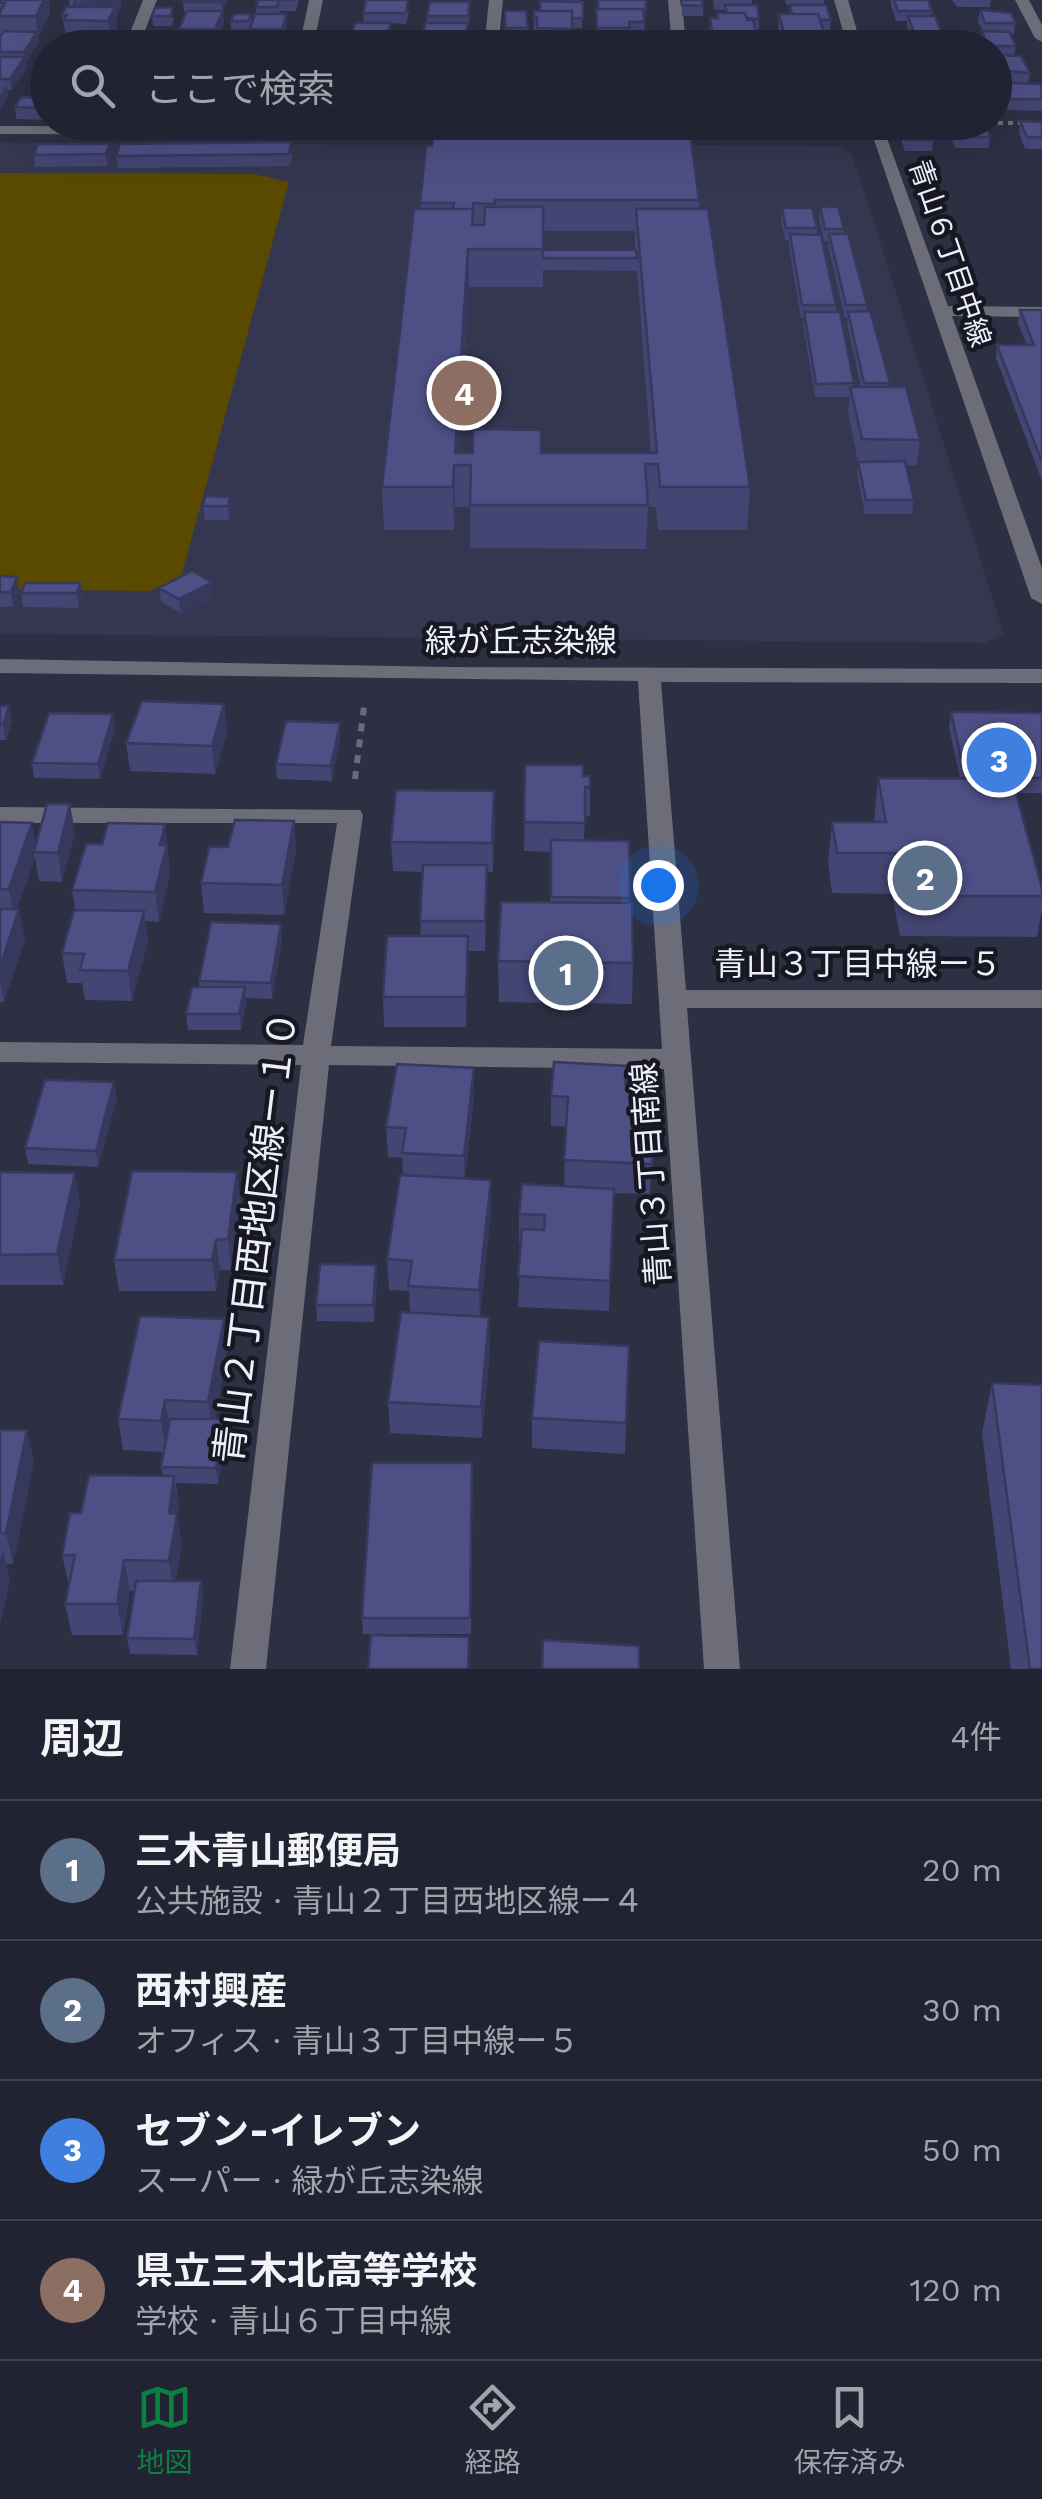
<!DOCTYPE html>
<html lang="ja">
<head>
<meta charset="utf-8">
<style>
  :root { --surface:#222332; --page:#2e2f3e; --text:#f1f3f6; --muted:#a2a4ac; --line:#3f404d; --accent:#0b8043 }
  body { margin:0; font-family:"Work Sans","Noto Sans JP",sans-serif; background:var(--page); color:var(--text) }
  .you { position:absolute; left:658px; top:885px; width:35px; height:35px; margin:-25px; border:8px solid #fff; border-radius:50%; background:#1a73e8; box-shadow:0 0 0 15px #1a73e833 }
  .badge { display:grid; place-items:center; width:65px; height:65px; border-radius:50%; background:var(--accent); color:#fff; font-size:32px; font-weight:700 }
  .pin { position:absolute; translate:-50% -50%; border:5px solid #fff; box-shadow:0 2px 10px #0006 }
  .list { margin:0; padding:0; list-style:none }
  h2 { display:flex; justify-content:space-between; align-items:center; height:130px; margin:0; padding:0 40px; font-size:42px }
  h2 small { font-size:32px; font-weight:400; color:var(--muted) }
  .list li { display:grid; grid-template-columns:65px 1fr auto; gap:30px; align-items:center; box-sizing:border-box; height:140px; padding:0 40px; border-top:2px solid var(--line) }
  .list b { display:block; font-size:38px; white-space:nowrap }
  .list p { margin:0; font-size:32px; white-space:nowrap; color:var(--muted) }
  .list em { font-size:32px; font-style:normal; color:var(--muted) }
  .icon { flex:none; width:55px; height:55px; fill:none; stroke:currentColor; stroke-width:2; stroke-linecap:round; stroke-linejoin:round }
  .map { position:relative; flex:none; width:1042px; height:1669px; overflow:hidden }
  .search { position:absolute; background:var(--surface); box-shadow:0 10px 40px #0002; left:30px; right:30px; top:30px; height:110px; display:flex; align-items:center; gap:25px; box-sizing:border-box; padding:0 35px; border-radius:55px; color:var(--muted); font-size:38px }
  .sheet { height:690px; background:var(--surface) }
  nav { display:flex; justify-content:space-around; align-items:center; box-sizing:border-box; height:140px; border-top:2px solid var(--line); background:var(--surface); font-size:28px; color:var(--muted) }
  nav a { display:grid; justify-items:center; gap:5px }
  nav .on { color:var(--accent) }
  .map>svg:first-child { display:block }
  .built { fill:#353650 }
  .green { fill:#5a4a00 }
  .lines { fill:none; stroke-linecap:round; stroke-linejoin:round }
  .path-far1 { stroke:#6a6c7e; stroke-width:4; stroke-dasharray:5 5; stroke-linecap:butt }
  .path { stroke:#6a6c7e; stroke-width:6; stroke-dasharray:8 8; stroke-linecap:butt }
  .minor { fill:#6c6d78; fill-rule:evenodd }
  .wall { fill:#434572; fill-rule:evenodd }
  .shaded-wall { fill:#37385d }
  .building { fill:#4e5085; stroke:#37385d; stroke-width:2.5 }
  .labels { text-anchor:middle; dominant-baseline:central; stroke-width:9; stroke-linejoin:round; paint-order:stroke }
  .far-street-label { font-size:28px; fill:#edeffc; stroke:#171821 }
  .street-label { font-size:32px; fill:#edeffc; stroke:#171821 }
  .near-street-label { font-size:38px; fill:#edeffc; stroke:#171821 }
</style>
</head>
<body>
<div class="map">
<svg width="1042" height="1669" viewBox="0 0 1042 1669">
  <rect width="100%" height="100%" fill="#2d2f43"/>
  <!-- built -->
  <path class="built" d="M0,143L835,146L852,153L1004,634L984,643L0,634Z"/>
  <!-- green -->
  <path class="green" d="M0,173L254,174L289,182L181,577L150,591L0,589Z"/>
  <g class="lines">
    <!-- path-far1 -->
    <path class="path-far1" d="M978,123H1042"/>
    <!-- path -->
    <path class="path" d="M355,779L364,707"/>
    <!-- minor -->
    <path class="minor" d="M143,0H157L138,48H124Z
      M309,0H323L313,48H299Z
      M489,0H503L498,48H484Z
      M668,0H682L686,48H672Z
      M834,0H848L862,48H848Z
      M1015,0H1029L1042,25V42L1035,38Z
      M0,126L465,128L472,132L465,136L0,134Z
      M650,129L884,130L948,306L1042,307V317L952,316L1042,568V604L1031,598L873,137L655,136L648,132Z
      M0,659L449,667L1042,669V683L661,682L686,990H1042V1008H687L740,1669H704L664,1069L329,1065L266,1669H230L301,1065L0,1062V1042L303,1045L337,823H0V807L360,810L363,815L331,1046L662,1049L638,681L0,673Z"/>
  </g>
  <!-- wall -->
  <path class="wall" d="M0,0H49L50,13L38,37L39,42L26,62L27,68L11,90H7L8,96L0,109Z
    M69,0H121V6L116,17L117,27L111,41H94V45H106V48H67L72,41H67L62,15L70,7Z
    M227,0L223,12L224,22L216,40H210V48L180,37L179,29L187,12H184L183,2Z
    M258,0H299L296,11H280L279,14H287V24L283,40H273L274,48H225L231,30V21L251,14V24L256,14V7Z
    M539,0H579V2H583L582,28H572V48L533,43L534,11H540Z
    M598,0H646L644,42H630V48H597L596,29Z
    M681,0L703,6V16H682Z
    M713,0H752V5L759,19V29H755L756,38L760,48H710L709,38L710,18H717L725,13V10H714Z
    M785,0H824V5L831,20L830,31H823V36L836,48H782L778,34L779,14H789L790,5H786Z
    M891,0H928L932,11V16L941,32L940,43H936L938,48H908L909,37H911L907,26V21H896L891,5Z
    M952,0H991L990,7H957Z
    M155,8L174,18L172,26H153L152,16Z
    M980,10L1015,23L1014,34L1010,33L1016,46L1014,55L1030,73L1028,84L1042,85V111L1008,110L1002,95L1003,83H1020L996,81L994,77V48H982L980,42L982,31H983L978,21Z
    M409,11L406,24L390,23L391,34L388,48H352L351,38L364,23L363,13Z
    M505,11L528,28V38H505Z
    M470,13L466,45L423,46V35L427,23V16Z
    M48,63V87H37L36,76Z
    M48,98V120L16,119L15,107Z
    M1020,121L1042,122V149H1025L1019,133Z
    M532,122H579V125H532Z
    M716,122H774V124H716Z
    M950,122H985L990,137L989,148H955L949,132Z
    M903,130L933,140L932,151H905L902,142Z
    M38,144L111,156L107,166L35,167L34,155Z
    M426,146L699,200V209L750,487L747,530H658L656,507H648L646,549L470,548V507H455L454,530H384L382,487L420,209ZM543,231H635V250H543ZM543,270L637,271L651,453H459L469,287H543Z
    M292,154L290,166L118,168L116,156Z
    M820,207L844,229L843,234L867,305L866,311L890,383L889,387L920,440L917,465H906L914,500L912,514H865L857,475L858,462L848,412L850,397H815L803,324L804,318H801L789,247V240H785L781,220L782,208L817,228V235L836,305V312L854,383V387H861L847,324L848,318H845L828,246V241H824L819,219Z
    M1020,310H1042V481L996,358L997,345H1027L1018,323Z
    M230,497L231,510L229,520H205L203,506Z
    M0,576L19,591L13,607H0Z
    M212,582L214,597L181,613L161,602L159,588Z
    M80,583L82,598L79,608L23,607L21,593Z
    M224,704L227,732L215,774L130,771L126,743Z
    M0,706H9L12,721L6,740H0Z
    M951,712L1042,713V793H1016L1042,888V909L1037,937L900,936L892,894L832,893L828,862L832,822H874L878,778H960L949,727Z
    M340,723V738L332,781L277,779L276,764Z
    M115,729L100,779L34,778L32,763Z
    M525,765L583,776L590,788V816H585L584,840L629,841L630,903L633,963L632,1004L499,1002L498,961L550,902L551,852L524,851Z
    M495,820L493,872H487L485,951H468L466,1027H384L383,997L420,936L423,872L393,871L391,842Z
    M294,821L296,850L284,915L204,913L201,883Z
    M0,822L35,845L75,833L62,882L39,881L35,858L17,909L25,939L4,1002H0Z
    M165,824L170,874L159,922L145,921L148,941L132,1001L85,1000L82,983H67L62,953L75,910L72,890L102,844Z
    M282,939L272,999L246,998V1003L241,1030H188L186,1014L199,987V981Z
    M626,1084L652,1164L650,1194L613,1193L609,1311L518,1307L521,1244H519V1214L564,1186L566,1127L551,1126V1096Z
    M117,1098L98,1167L28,1164L25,1148Z
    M474,1098L465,1178L491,1210L480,1316L489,1317L490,1348L482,1438L390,1433L388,1402L410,1312L409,1291L389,1290L387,1259L403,1175L402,1158L388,1157L386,1127Z
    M0,1172L80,1203L63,1285H0Z
    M241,1203L231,1270H220L216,1291H119L114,1260Z
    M377,1281L374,1322L317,1321L316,1305Z
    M629,1346L625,1454L532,1448V1418Z
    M227,1350L215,1419L226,1435L218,1484L176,1483L179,1507L177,1519L182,1544L176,1581H201L203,1597L197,1655L130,1654L127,1638L135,1591H130L123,1635H72L65,1604L69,1586L62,1555L81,1513L163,1476L161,1467L164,1452L123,1450L118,1419Z
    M992,1383L1042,1669H1011L982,1433Z
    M0,1430L34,1461L13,1564H6L10,1580L0,1624Z
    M472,1463L471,1634H363L362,1618Z"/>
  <!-- shaded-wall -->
  <path class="shaded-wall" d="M44,0H49L50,13L38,37L36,16Z
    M112,0H121V6L116,17L117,27L111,41L108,21H76L74,4Z
    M222,0H227L223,12L224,22L216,40L215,29L222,12Z
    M287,14V24L283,40L282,29Z
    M272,30L274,48H267V46Z
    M37,32L39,42L26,62L27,68L11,90L10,79L25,58L24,52Z
    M6,85L8,96L0,109V95Z
    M109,144L111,156L107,166L106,154Z
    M468,249L469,287L458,465L455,453Z
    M454,465L455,507L454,530L453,487Z
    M230,497L231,510L229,520L228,506Z
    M17,577L19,591L13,607L11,592Z
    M212,582L214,597L181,613L179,599Z
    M80,583L82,598L79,608L77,593Z
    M224,704L227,732L215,774L212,746Z
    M9,706L12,721L6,740L3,725Z
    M113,714L115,729L100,779L98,764Z
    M340,723V738L332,781L331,766Z
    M494,791L495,820L493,872L492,843Z
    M70,804L75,833L62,882L58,853Z
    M294,821L296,850L284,915L282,885Z
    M32,823L37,852H34L35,858L14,919L9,889Z
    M165,824L170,874L159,922L155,892L160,845Z
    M487,865V894L485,951V921Z
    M19,909L25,939L4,1002L0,981V967Z
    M144,911L148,941L132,1001L128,971Z
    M281,924L282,939L272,999L271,983Z
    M468,936V966L466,1027V997Z
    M245,987L246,1003L241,1030L239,1014Z
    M474,1068V1098L464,1187V1156Z
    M114,1082L117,1098L98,1167L96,1151Z
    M237,1172L241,1203L231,1270L228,1239Z
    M75,1173L80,1203L63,1285L57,1254Z
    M491,1180V1210L480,1320L479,1290Z
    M216,1240L220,1270L216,1291L212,1260Z
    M376,1265L377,1281L374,1322L373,1305Z
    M489,1317L490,1348L482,1438L481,1407Z
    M224,1319L227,1350L213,1433L208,1402Z
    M165,1400L170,1431L166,1452L161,1421Z
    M224,1419L226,1435L218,1484L216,1468Z
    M27,1430L34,1461L13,1564L6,1533Z
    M174,1476L179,1507L177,1519L182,1544L174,1592L169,1561V1513Z
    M3,1549L10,1580L0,1624V1560Z
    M124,1560L130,1591L123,1635L117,1604Z
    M201,1581L203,1597L197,1655L194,1639Z"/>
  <!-- building -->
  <path class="building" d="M0,0H44L36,16H0V12L5,3H0Z
    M76,0H112L74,4Z
    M183,0H222V2H183Z
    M258,0H295H279L277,7H256Z
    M366,0H408L406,13H363Z
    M598,0H646V9H598Z
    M681,0H702L703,6L682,5Z
    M894,0H928L932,11H898Z
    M540,1L583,2V18H572V11H540Z
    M430,2H470L468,16H427Z
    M725,5H757L759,19L747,18L745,13H727Z
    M790,5H826L831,20H820L818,14H792Z
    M66,7H115L108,21L64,20L67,15H62Z
    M173,7L171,16H152L155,8Z
    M596,9H643L645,22H629L630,28H597Z
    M980,10L1011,13L1015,23H985Z
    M187,11H223L215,29H179Z
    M505,11H526L528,28H505Z
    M534,11H572V29L537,28V17H534Z
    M717,13H745L747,20H753L756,33H712L710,18H718Z
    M234,14H251L248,21H231Z
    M255,14H287L282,29H250Z
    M779,14H818L824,32H784Z
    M908,16H935L941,32H914Z
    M355,23H390L387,38H351Z
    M425,23H468L466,36L423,35Z
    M231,30H272L267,46L224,45Z
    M4,31L37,32L24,52H0V37Z
    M570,31L571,48H522V43H533V32Z
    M982,31L1009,32L1016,46H987Z
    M791,36H833L836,48H794Z
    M176,37L209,38L206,48H172Z
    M909,37H934L938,48H913Z
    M729,38H758L760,48H723V46H730Z
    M74,39H94L90,45H106L105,48H67Z
    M440,45H468L467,48H440Z
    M136,46H162V48H136Z
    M994,55L1021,56L1030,73L997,70L994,63Z
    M0,57H25L10,79H0Z
    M45,63H48V76H36Z
    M1003,83L1041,84L1042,99H1009Z
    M21,97L48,98V108L15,107Z
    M1020,121L1042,122V137H1027Z
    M951,122H985L990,137H956Z
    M434,130L690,132L699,200H495V204L473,203V215V209H453L454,203H420L426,146H432Z
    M903,130H929L933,140H906Z
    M291,142L289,154L116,156L120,144Z
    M38,144H109L106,154L34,155Z
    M485,207H543V249H468L455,453H473V429L541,430V453H657L636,209H708L750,487H660L658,464H645L648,505H470L471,465H454L453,487H382L414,209H473L472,225H484Z
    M820,207H838L844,229H825Z
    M782,208H812L817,228H786Z
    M790,234L821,235L836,305H802Z
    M829,234H848L867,305H846Z
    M543,250H636L637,258H543Z
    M1020,310H1042V462L997,345H1034Z
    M870,311L890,383H864L848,312Z
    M804,312H840L854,383L816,384Z
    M850,387H906L920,440L862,439Z
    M905,461L914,500H866L858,462Z
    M205,496L230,497L228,506H203Z
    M192,571L212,582L179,599L159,588Z
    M0,576L17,577L11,592H0Z
    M25,583H80L77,593H21Z
    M142,701L224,704L212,746L126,743Z
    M0,706H9L3,725H0Z
    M951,712L1042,713V778L965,777Z
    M49,713L113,714L98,764L32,763Z
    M286,721L340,723L331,766L276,764Z
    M525,765H583V776H590V788L585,787V823L524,822Z
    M878,778L1012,779L1042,888V896H905L898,853H837L832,822H886Z
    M396,790L494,791L492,843L391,842Z
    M47,804H70L58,853L34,852Z
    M235,820L294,821L282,885L201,883L209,847H228Z
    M0,822L32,823L9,889H0Z
    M108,823L165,824L160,845H167L155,892L72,890L86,844H102Z
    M551,840L629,841L630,898L551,897Z
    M423,865H487L485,921H420Z
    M501,902L632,903L633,963L498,961Z
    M0,909H19L0,967Z
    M74,910L144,911L128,971L80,970L84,954L62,953Z
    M211,922L281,924L271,983L199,981Z
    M387,936H468L466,997H383Z
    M192,987H245L239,1014H186Z
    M554,1062L627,1066L625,1084L654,1085L652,1164L564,1160L568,1097L551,1096Z
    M397,1064L474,1068L464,1156L402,1153L406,1128L386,1127Z
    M45,1080L114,1082L96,1151L25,1148Z
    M132,1171L237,1172L228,1239L216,1240L212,1260H114Z
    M0,1172L75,1173L57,1254L0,1255Z
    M400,1175L491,1180L479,1290L408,1286L412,1261L387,1259Z
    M522,1184L614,1189L610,1281L518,1276L522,1229L544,1230L545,1215L519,1214Z
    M320,1264L376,1265L373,1305H316Z
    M401,1312L489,1317L481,1407L388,1402Z
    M140,1316L224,1319L208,1402L165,1400L161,1421L118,1419Z
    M539,1341L629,1346L626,1423L532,1418Z
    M992,1383L1042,1385V1669H1030Z
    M170,1419H224L216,1468L161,1467Z
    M0,1430H27L6,1533H0Z
    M372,1463H472L470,1618H362Z
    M89,1475L174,1476L169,1513L177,1514L169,1561L124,1560L117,1604H65L75,1555H62L70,1513H81Z
    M136,1581H201L194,1639L127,1638Z
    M371,1635L469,1637L468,1669H368Z
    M543,1640L639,1646V1669H542Z"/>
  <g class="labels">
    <!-- far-street labels -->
    <g class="far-street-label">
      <text transform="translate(950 253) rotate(71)">青山６丁目中線</text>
    </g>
    <!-- street labels -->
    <g class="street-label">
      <text x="521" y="641">緑が丘志染線</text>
      <text x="858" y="964">青山３丁目中線ー５</text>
      <text transform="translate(651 1174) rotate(-94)">青山３丁目南線</text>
    </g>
    <!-- near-street labels -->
    <g class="near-street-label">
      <text transform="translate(256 1237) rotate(-83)">青山２丁目西地区線ー１０</text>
    </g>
  </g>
</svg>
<div class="you"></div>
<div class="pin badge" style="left:566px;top:973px;background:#5c6f8a">1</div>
<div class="pin badge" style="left:925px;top:878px;background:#5c6f8a">2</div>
<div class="pin badge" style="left:999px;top:760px;background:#3f7fe0">3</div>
<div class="pin badge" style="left:464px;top:393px;background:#8d6e63">4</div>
<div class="search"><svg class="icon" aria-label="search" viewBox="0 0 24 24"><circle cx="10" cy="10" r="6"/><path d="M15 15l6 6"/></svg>ここで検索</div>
</div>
<section class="sheet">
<h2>周辺<small>4件</small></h2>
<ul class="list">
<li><span class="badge" style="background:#5c6f8a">1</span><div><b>三木青山郵便局</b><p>公共施設 · 青山２丁目西地区線ー４</p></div><em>20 m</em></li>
<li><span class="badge" style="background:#5c6f8a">2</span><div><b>西村興産</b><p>オフィス · 青山３丁目中線ー５</p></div><em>30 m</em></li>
<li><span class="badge" style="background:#3f7fe0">3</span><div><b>セブン-イレブン</b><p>スーパー · 緑が丘志染線</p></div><em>50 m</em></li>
<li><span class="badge" style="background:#8d6e63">4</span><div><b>県立三木北高等学校</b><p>学校 · 青山６丁目中線</p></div><em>120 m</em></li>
</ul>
</section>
<nav>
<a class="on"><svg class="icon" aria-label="map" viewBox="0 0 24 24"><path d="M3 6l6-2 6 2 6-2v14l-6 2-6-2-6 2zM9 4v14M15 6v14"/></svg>地図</a>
<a><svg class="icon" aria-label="directions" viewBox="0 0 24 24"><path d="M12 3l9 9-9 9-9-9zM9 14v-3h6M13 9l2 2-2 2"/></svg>経路</a>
<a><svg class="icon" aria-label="saved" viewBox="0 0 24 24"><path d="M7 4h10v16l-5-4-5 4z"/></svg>保存済み</a>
</nav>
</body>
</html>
